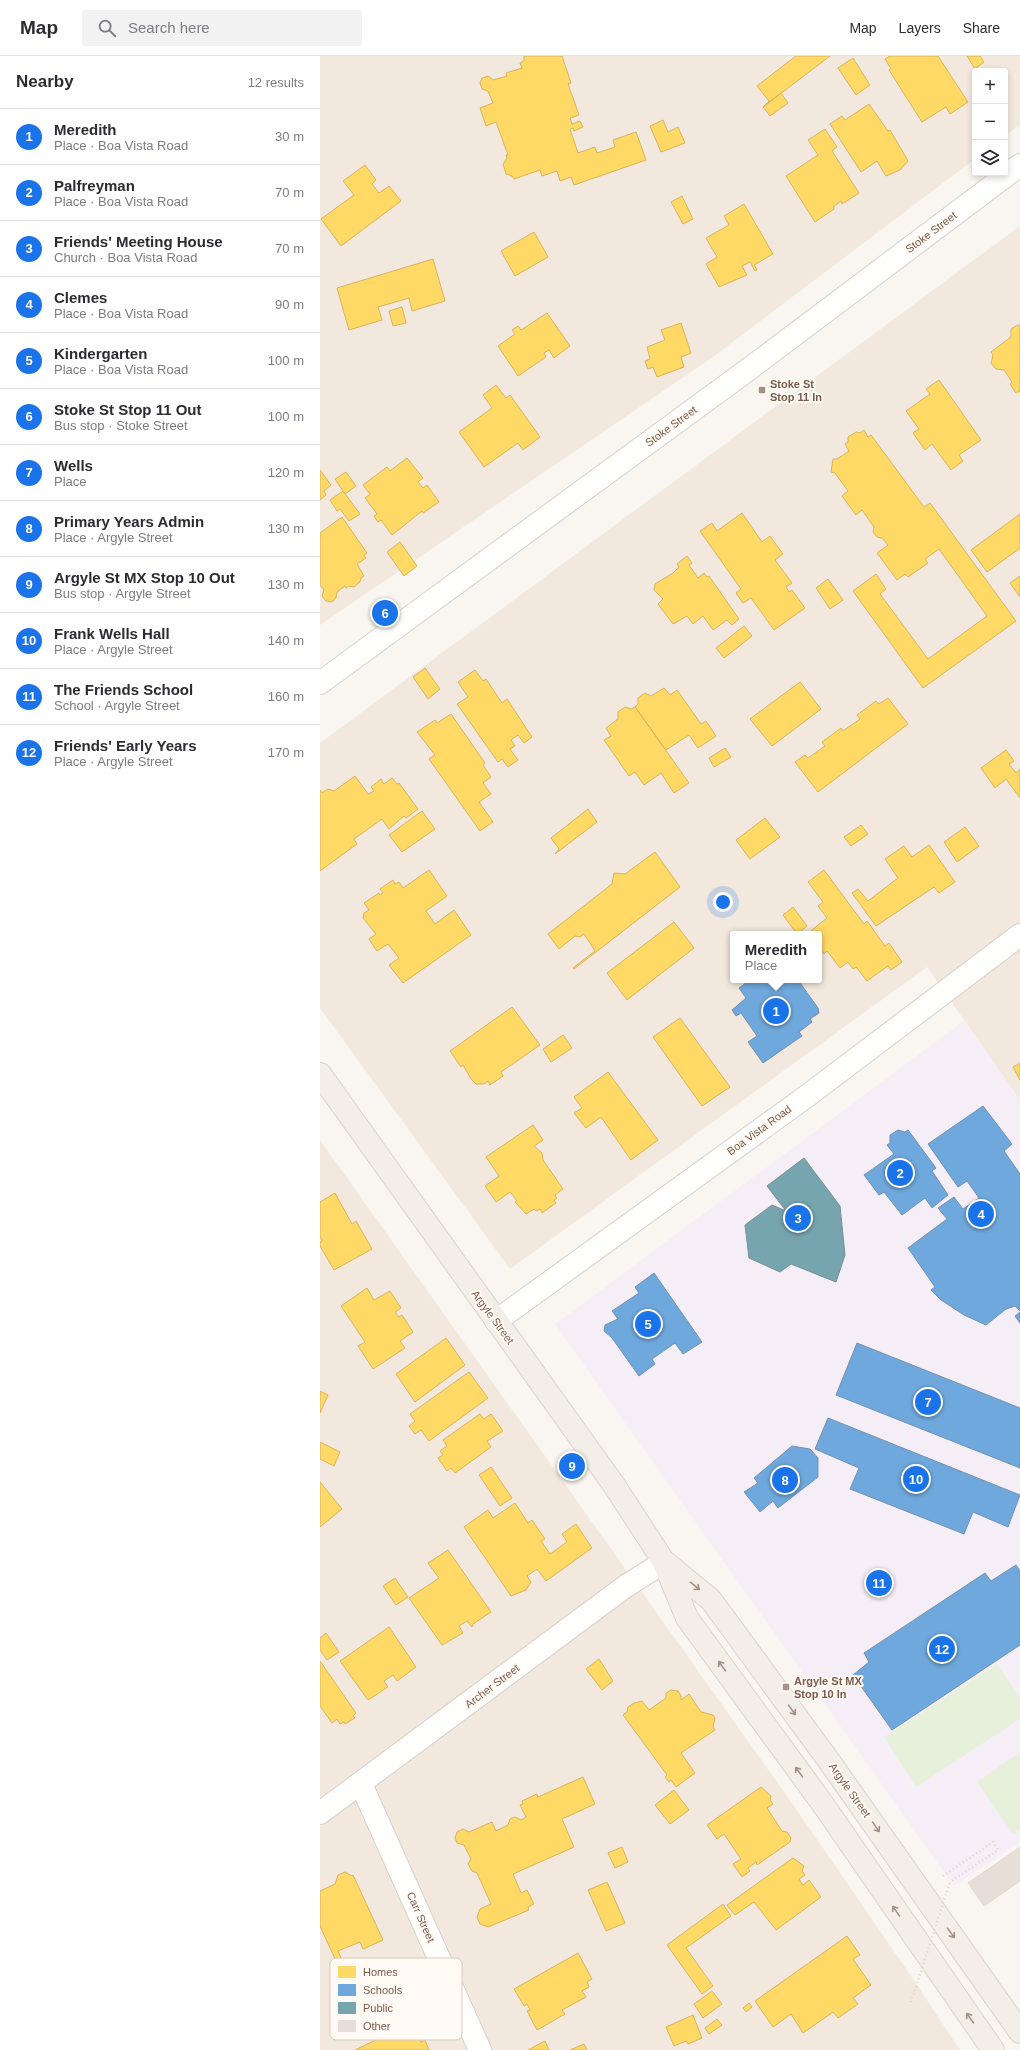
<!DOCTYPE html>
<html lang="en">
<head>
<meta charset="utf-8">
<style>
  :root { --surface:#fff; --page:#f2f2f3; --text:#2b2b33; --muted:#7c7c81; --line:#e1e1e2; --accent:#1a73e8 }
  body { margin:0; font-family:Arial,sans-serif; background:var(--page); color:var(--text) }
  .controls { position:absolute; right:12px; top:12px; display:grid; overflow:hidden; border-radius:4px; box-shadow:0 2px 6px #0003 }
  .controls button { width:36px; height:36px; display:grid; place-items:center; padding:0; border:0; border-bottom:1px solid var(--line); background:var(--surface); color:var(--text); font:20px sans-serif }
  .you { position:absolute; left:403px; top:846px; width:14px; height:14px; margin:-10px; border:3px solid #fff; border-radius:50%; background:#1a73e8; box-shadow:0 0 0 6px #1a73e833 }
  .badge { display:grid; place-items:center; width:26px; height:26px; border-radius:50%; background:var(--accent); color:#fff; font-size:13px; font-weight:700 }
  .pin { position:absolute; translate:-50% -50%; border:2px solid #fff; box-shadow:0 1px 4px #0006 }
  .popup { position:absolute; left:410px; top:875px; width:92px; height:52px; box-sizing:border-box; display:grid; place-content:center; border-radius:4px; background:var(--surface); filter:drop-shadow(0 1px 3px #0005); font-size:13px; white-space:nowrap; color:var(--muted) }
  .popup b { font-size:15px; color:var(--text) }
  .popup::after { content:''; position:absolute; left:50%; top:100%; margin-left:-8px; border:8px solid transparent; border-top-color:var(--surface) }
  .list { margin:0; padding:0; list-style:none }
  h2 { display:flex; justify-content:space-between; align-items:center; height:52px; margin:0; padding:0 16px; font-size:17px }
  h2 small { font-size:13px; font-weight:400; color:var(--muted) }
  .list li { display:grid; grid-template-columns:26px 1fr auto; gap:12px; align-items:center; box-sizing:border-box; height:56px; padding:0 16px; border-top:1px solid var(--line) }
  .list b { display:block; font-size:15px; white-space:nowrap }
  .list p { margin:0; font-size:13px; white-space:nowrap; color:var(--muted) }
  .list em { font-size:13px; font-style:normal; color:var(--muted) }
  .icon { flex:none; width:22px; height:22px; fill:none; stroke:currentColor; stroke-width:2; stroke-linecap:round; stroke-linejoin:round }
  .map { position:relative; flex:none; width:700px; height:1994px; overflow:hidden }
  header { display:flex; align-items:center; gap:24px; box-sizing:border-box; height:56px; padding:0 20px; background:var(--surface); border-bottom:1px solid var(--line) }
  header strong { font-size:19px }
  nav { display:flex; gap:22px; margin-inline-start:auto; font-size:14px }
  .search { width:280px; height:36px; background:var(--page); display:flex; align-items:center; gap:10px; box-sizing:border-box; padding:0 14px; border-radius:4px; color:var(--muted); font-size:15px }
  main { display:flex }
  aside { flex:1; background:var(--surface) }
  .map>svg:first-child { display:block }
  .residential { fill:#f2e8de; fill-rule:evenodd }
  .education { fill:#f6eef6 }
  .green { fill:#e7f0db }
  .homes { fill:#ffd966; stroke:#d7b45e }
  .schools { fill:#6fa8dc; stroke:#7291b1 }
  .public { fill:#76a5af; stroke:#778f92 }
  .building { fill:#e6ded7; stroke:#e2d8d2 }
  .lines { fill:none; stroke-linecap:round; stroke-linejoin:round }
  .minor-casing { stroke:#d7d1cb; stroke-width:24 }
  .major-casing { stroke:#dad1cc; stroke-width:24 }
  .path { stroke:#dcd5d0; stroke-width:2.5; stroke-dasharray:1 3; stroke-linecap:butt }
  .minor { stroke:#fefefd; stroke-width:22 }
  .major { stroke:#f3eee8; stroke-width:22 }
  .path-bridge { stroke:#dcd5d0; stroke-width:2.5; stroke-dasharray:1 3; stroke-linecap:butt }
  .oneway { stroke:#a48f83 }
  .poi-dot { fill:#a69286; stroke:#fffaf3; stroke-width:1.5 }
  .labels { text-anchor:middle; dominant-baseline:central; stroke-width:4; stroke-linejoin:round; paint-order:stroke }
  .street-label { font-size:11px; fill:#7a5c4d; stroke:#fffaf3 }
  .poi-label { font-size:11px; font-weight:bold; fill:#7a5c4d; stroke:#fffaf3; text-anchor:start }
  .key { fill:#fffaf3; stroke:#d7cbc1; stroke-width:1 }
  .key-label { font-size:11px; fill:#7a5c4d }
</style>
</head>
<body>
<header>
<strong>Map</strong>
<div class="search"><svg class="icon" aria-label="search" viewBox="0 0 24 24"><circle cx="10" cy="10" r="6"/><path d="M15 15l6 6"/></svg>Search here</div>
<nav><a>Map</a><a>Layers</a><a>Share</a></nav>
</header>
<main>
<aside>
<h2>Nearby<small>12 results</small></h2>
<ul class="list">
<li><span class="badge">1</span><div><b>Meredith</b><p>Place · Boa Vista Road</p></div><em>30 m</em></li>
<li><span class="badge">2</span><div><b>Palfreyman</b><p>Place · Boa Vista Road</p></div><em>70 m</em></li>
<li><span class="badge">3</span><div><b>Friends' Meeting House</b><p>Church · Boa Vista Road</p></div><em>70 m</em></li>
<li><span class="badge">4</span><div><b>Clemes</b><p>Place · Boa Vista Road</p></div><em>90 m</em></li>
<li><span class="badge">5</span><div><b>Kindergarten</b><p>Place · Boa Vista Road</p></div><em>100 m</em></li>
<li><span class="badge">6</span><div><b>Stoke St Stop 11 Out</b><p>Bus stop · Stoke Street</p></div><em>100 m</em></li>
<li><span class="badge">7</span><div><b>Wells</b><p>Place</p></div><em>120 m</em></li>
<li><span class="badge">8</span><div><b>Primary Years Admin</b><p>Place · Argyle Street</p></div><em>130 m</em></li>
<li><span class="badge">9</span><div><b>Argyle St MX Stop 10 Out</b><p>Bus stop · Argyle Street</p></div><em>130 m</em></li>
<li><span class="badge">10</span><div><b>Frank Wells Hall</b><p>Place · Argyle Street</p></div><em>140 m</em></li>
<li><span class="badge">11</span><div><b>The Friends School</b><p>School · Argyle Street</p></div><em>160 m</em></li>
<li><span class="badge">12</span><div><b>Friends' Early Years</b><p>Place · Argyle Street</p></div><em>170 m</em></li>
</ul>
</aside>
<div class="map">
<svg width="700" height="1994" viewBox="0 0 700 1994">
  <rect width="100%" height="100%" fill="#f9f5f0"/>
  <!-- residential -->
  <path class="residential" d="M0,0H700V69L685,80V15H655V103L390,303L0,569Z
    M700,170V1044L607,911L190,1213L0,952V687ZM413,878H499V924H413Z
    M0,1084L467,1740L591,1920L640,1994H0Z"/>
  <!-- education -->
  <path class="education" d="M644,965L700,1044V1786L634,1830L235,1268Z"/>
  <!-- green -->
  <path class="green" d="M677,1608L700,1642V1663L596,1731L564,1681Z
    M700,1696V1773L693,1778L657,1726Z"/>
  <!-- homes -->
  <path class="homes" d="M204,0H242L251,27L248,28L259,59L250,62L252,68L260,65L263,71L254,75L253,72L250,73L258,97L275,91L277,97L295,91L293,84L316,76L326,104L254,129L251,121L240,125L237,115L222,120L220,114L194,123L192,120L186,118L183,108L187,102L186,99H188L176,66L166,70L160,52L173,47L168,35L162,33L160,27L162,22L168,20L173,24L187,20L186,17L202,12L200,7L204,5Z
    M476,0H510L443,51L449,45L437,30Z
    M570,0H618L648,46L630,58L626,51L602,66L569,14L571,13L565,3Z
    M647,0H660L664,6L655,13Z
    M533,2L550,29L536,39L518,12Z
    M461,37L468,47L450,60L443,51Z
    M549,48L568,75L570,74L588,105L580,114L566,120L557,105L541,116L510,68L522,60L525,64Z
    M343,64L348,76L358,71L365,87L341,96L330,70Z
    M505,73L517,91L512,95L539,137L522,148L521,145L513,151L514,153L495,166L466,120L498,99L488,84Z
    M45,109L56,124L52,128L59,137L69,130L81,145L21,190L1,163L34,139L23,125Z
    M362,140L373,163L363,168L351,146Z
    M424,148L453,198L434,209L437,214L435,215L430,206L422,210L427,219L399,231L386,208L397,201L386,182L409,169L404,160Z
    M214,176L228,201L195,220L181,195Z
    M113,203L125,245L92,255L89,242L58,251L62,264L29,274L17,232Z
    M82,251L86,267L73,270L69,255Z
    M227,257L250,290L234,302L229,294L224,297L226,301L198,320L178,290L195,278L192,274L198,270L201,274Z
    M361,267L371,297L361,301L364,311L337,321L333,311L328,313L325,305L330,303L327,291L345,284L341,274Z
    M698,269H700V337L699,335L696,337L690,328L692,326L684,314L676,313L671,307L673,299L671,296L691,281V273Z
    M619,324L661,384L639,399L643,405L631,414L612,388L605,394L593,377L599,373L586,355L610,338L606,333Z
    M176,329L186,342L190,339L220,381L203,394L198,387L164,411L139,376L172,352L163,339Z
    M544,374L548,381L551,379L604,451L610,447L696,565L603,632L533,535L556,518L566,533L560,538L608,603L667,560L619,493L605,503L608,507L588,521L585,518L577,524L557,497L568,489L562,482L557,481L553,476L554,471L542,454L536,459L522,440L528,435L515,417L511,416L513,403H517L529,395L525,388L528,386V381L536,376L540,377Z
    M87,402L103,422L98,426L103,432L107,429L119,446L103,457L102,455L72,479L61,464L58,466L54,460L57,458L45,442L50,438L43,429L67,411L70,415Z
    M0,414L11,429L4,435L6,439L0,444Z
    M26,416L36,430L25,438L15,423Z
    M23,435L40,458L29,465L20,453L17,455L10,444Z
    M422,457L442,486L450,480L463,498L455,504L472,527L466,531L469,536L472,534L485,552L454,574L431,542L423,547L416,537L421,533L380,475L392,467L397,475Z
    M700,458V492L667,516L651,494Z
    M22,461L47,497L44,499L46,502L37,508L44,520L41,522L40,526L34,531L29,530L26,532L25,530L17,536L16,542L12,546L6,545L2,540L4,534L0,529V477Z
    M80,486L97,510L84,520L67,496Z
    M367,500L372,507L369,509L378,522L384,517L387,521L389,520L419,563L412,569L407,564L393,574L383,560L373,568L367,560L353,568L338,548L343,543L334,534L335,528L353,517L359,511L357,508Z
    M700,520V541L690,527Z
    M508,523L523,544L510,553L496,532Z
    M424,570L432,580L404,602L396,592Z
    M105,612L120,633L108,643L93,621Z
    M155,614L163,625L166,623L182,647L187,643L212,681L204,687L198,679L191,684L195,690L190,693L198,704L188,711L182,703L178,706L137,648L148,641L138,626Z
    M480,626L501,653L452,690L430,663Z
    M344,632L350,639L357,634L381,668L386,665L396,680L378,692L369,679L346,694L315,651L318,648V642L325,637L331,640Z
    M568,642L588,668L498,736L475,706L485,699L488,702L505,690L502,686L521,672L523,675L540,663L537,659L556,645L559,648Z
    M305,651L311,653L315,651L369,727L354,737L341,717L324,729L315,716L309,720L284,684L291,680L286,672L298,663V656Z
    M131,658L165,707L163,709L171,721L163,727L171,738L159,746L173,766L160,775L109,703L115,699L97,676L115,664L117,667Z
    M405,692L411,701L394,711L389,702Z
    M686,694L694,705L689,708L696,717L700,713V742L686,723L675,732L661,712Z
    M35,720L48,738L54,735L51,731L61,723L64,728L72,722L77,728L79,727L98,753L86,762L84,760L69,773L62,763L34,783L37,788L0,815V734L2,737L8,733L14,735Z
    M268,753L277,766L235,798L239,793L231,782Z
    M102,755L115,773L82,796L69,779Z
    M445,762L460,781L430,803L416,784Z
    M541,769L548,778L531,790L524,781Z
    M645,771L659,790L637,806L624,786Z
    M609,789L635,826L619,837L614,831L556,870L532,837L538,833L548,845L578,822L565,803L584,790L592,801Z
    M335,796L360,831L254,913L253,912L275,895L264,878L260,881L255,880L239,893L228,878L292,828L294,817L305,818Z
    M109,814L127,840L106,855L115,868L134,854L151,879L83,927L69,909L79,902L68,888L57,895L49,883L56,878L43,862L44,857L49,854L44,847L59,837L60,839L63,837L60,833L73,824L75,828L79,826L83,832Z
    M504,814L544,868L547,865L565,890L569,887L582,906L571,914L568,910L547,925L536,911L533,913L528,906L520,912L507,895L504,898L499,891V878H494L492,874L507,862L498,850L503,846L488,826Z
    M473,851L487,870L477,878L463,859Z
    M354,866L374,892L307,944L287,917Z
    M192,951L220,989L181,1016L183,1020L170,1029L168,1025L164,1028H156L151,1023L143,1009L141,1011L130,995Z
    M360,962L410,1031L382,1050L333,981Z
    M243,979L252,992L231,1006L223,993Z
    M700,1007V1024L693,1011Z
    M288,1016L338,1084L311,1104L281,1061L266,1072L254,1057L262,1052L254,1041Z
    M213,1069L223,1084L214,1090L222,1097L223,1104L243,1133L235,1139L237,1142L234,1144L236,1147L222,1157L220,1153L216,1155L214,1153L206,1158L195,1146L197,1145L190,1136L176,1146L165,1130L179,1120L166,1101Z
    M15,1137L32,1168L36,1165L52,1193L14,1214L0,1190V1186L2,1185L0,1181V1146Z
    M47,1232L54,1244L70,1235L81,1252L75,1256L79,1261L82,1259L93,1276L80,1285L85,1292L53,1313L38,1290L45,1286L21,1250Z
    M126,1282L145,1309L95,1346L76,1318Z
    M149,1316L168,1342L109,1385L101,1374L95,1378L89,1370L95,1365L90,1358Z
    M0,1335L8,1339L0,1357Z
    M160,1358L164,1363L171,1358L183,1375L167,1385L171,1391L135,1417L131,1412L127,1415L118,1402L123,1399L120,1395L127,1390L123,1384Z
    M0,1386L20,1396L14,1410L0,1403Z
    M171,1411L192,1442L180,1450L159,1419Z
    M0,1426L22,1453L0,1471Z
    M195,1447L208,1467L212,1464L225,1483L221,1485L230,1498L247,1486L242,1478L256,1468L272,1492L226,1525L217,1513L207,1520L211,1526L206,1534L191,1540L144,1471L168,1454L173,1462Z
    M128,1494L171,1556L153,1568L152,1571L147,1565L139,1570L143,1577L122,1589L89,1542L119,1522L108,1507Z
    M75,1522L88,1541L76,1549L63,1530Z
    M69,1571L96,1611L77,1625L73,1619L64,1625L68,1631L48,1644L20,1605Z
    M6,1577L19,1596L7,1604L0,1594V1582Z
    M279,1603L293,1625L282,1634L266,1613Z
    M0,1605L36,1657L33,1660L35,1662L25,1668L24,1666L20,1668L17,1663L12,1667L0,1650Z
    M351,1634L358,1635L361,1640V1644L369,1638L381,1656L393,1659L395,1662L393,1671L395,1674L361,1697L375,1717L356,1731L351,1724L349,1726L345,1721L347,1719L303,1659L307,1656L308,1651L314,1647L322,1645L329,1654L346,1642V1637Z
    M263,1721L275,1748L242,1763L254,1791L193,1818L201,1837L207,1834L214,1848L208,1851L209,1854L168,1871L160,1868L157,1861L160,1853L171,1848L157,1817L152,1815L148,1808L151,1803L144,1789L137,1787L135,1782L137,1776L143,1773L149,1776L172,1766L176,1775L188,1769L190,1763L195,1761L201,1764L206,1761L200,1749L203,1748L202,1745L217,1738L218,1741Z
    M441,1731L451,1740L450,1744L453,1748L447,1752L462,1775L467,1776L471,1782L470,1786L437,1809L436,1806L428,1812L430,1815L422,1821L413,1808L421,1803L404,1778L397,1783L387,1769Z
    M354,1734L369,1754L350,1768L335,1749Z
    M302,1791L308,1806L295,1812L288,1797Z
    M473,1802L484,1810L482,1815L485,1819L479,1823L483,1829L489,1824L501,1841L456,1874L434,1846L415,1859L407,1849Z
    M25,1816L32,1820L33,1819L63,1884L43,1893L40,1886L18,1895L21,1902L16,1905L0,1870V1835L15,1828L18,1819Z
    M287,1826L305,1867L286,1875L268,1834Z
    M403,1848L411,1860L366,1892L393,1930L382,1938L347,1889Z
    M527,1880L540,1899L533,1903L551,1929L533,1942L538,1948L518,1962L513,1956L483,1977L471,1958L453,1971L435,1945Z
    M258,1897L272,1923L267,1926L269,1931L262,1935L266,1941L242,1954L245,1958L217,1974L207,1955L210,1954L207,1948L204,1950L194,1933Z
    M95,1924L103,1942L61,1962L52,1944Z
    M27,1933L35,1951L28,1954L20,1936Z
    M392,1935L402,1948L383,1962L374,1948Z
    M429,1947L432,1951L426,1956L423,1952Z
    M373,1959L382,1982L368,1988L366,1985L354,1990L346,1971Z
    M397,1963L402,1969L389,1978L385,1972Z
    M92,1966L101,1986L105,1984L109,1994H35L68,1978L66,1975L78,1969L80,1972Z
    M225,1985L229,1994H208Z
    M264,1988L267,1994H250Z"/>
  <!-- schools -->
  <path class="schools" d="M430,924L473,925L478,924L498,952L499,957L490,963L492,966L479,976L482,980L443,1007L428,986L437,980L421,957L416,960L412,954L426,942L419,932Z
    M663,1050L692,1088L684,1095L700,1118V1255L695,1250L686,1253L666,1269L644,1259L621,1244L611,1234L615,1231L588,1192L627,1163L618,1152L634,1141L643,1153L659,1142L647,1125L638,1131L608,1088Z
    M578,1074L585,1076L588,1074L616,1112L612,1115L628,1139L612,1152L605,1142L582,1159L564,1136L559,1139L544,1119L574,1098L567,1089L570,1087V1079Z
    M334,1217L382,1286L363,1298L355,1287L332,1303L335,1308L319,1320L292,1282L284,1275L285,1269L298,1263L292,1255L319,1237L315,1231Z
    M700,1256V1267L695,1260Z
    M537,1287L700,1352V1412L516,1339Z
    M508,1362L700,1439L688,1471L653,1456L644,1478L530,1433L539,1412L495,1393Z
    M472,1390L490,1393L498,1402V1421L458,1452L453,1445L440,1456L424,1436L438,1427L434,1422Z
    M696,1509L700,1515V1589L572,1674L533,1619L549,1606L544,1597L665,1517L671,1525Z"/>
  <!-- public -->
  <path class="public" d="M484,1102L520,1150L525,1199L516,1226L471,1208L460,1216L429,1202L425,1169L452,1149L466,1155L447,1130Z"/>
  <!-- building -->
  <path class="building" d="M700,1791V1825L664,1850L648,1827Z"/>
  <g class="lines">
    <defs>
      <path id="minor" d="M0,627L429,313L700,109
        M176,1265L487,1040L700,879
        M41,1728L160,1994
        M0,1757L306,1530L344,1506"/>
      <path id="major" d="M0,1018L294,1429L344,1506L367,1562L502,1747L673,1994
        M345,1506L391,1544L509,1705L700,1976"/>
    </defs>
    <!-- minor casing -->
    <use href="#minor" class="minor-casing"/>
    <!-- major casing -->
    <use href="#major" class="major-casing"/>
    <!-- path -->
    <path class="path" d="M623,1820L673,1786L678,1794L630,1826"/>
    <!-- minor -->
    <use href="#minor" class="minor"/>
    <!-- major -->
    <use href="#major" class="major"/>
    <!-- path-bridge -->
    <path class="path-bridge" d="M591,1946L630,1826"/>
  </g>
  <!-- one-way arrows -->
  <defs><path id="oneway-shaft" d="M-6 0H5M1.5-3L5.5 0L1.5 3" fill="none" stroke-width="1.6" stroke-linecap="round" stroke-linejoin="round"/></defs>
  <g class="oneway">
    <use href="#oneway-shaft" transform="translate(375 1530) rotate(39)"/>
    <use href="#oneway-shaft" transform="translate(402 1610) rotate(-126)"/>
    <use href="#oneway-shaft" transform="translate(472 1654) rotate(54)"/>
    <use href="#oneway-shaft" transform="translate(479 1716) rotate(-126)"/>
    <use href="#oneway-shaft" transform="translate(556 1771) rotate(55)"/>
    <use href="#oneway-shaft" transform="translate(576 1855) rotate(-125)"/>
    <use href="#oneway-shaft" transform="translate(631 1877) rotate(55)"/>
    <use href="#oneway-shaft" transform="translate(650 1962) rotate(-125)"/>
  </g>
  <!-- markers -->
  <g class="poi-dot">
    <rect x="438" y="330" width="8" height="8" rx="2"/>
    <rect x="462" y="1627" width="8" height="8" rx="2"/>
  </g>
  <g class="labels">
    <!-- street labels -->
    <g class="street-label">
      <text transform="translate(611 176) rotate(-37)">Stoke Street</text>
      <text transform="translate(351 370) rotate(-36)">Stoke Street</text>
      <text transform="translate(439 1074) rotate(-36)">Boa Vista Road</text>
      <text transform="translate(173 1261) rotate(54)">Argyle Street</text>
      <text transform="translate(172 1630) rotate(-37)">Archer Street</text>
      <text transform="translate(530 1734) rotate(55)">Argyle Street</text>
      <text transform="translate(101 1861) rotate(66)">Carr Street</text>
    </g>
    <!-- poi labels -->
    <g class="poi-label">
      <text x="450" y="328">Stoke St<tspan x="450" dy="13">Stop 11 In</tspan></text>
      <text x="474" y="1625">Argyle St MX<tspan x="474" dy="13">Stop 10 In</tspan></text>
    </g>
  </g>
  <!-- legend -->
  <rect x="10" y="1902" width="132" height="82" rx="6" class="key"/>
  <rect x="18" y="1910" width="18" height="12" fill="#ffd966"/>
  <rect x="18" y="1928" width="18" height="12" fill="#6fa8dc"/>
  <rect x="18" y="1946" width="18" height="12" fill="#76a5af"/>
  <rect x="18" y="1964" width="18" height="12" fill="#e6ded7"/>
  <g class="key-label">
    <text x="43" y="1920">Homes</text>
    <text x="43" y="1938">Schools</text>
    <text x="43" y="1956">Public</text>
    <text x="43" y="1974">Other</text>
  </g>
</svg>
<div class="controls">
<button>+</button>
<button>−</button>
<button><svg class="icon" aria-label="layers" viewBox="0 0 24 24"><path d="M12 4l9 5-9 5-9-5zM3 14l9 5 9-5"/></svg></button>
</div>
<div class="you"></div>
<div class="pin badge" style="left:456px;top:955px">1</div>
<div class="popup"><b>Meredith</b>Place</div>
<div class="pin badge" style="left:580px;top:1117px">2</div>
<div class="pin badge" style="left:478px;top:1162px">3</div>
<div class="pin badge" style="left:661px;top:1158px">4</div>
<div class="pin badge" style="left:328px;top:1268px">5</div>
<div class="pin badge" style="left:65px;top:557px">6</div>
<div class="pin badge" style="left:608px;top:1346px">7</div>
<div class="pin badge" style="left:465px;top:1424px">8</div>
<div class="pin badge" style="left:252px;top:1410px">9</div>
<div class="pin badge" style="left:596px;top:1423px">10</div>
<div class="pin badge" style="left:559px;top:1527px">11</div>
<div class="pin badge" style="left:622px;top:1593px">12</div>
</div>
</main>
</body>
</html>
